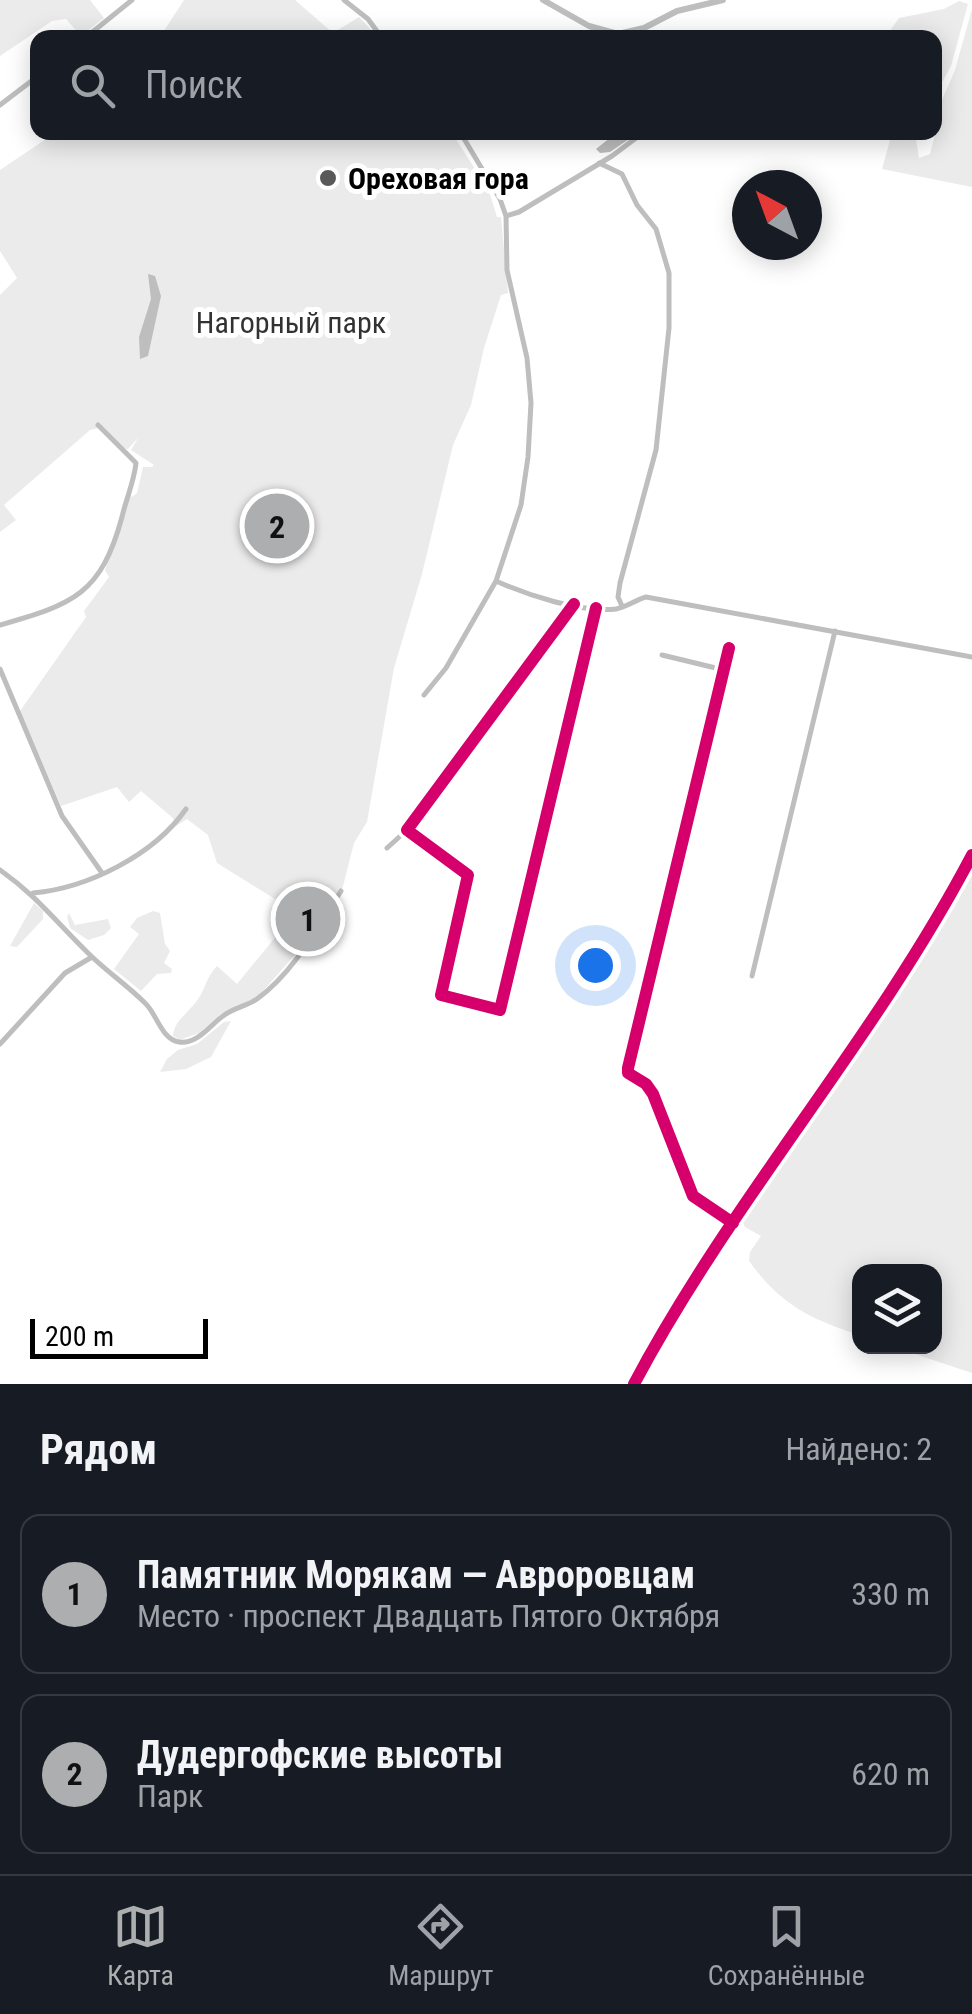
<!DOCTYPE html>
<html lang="ru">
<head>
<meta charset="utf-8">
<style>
  :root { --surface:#171b24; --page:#20242c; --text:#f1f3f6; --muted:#9ea1a6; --line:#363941; --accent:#adaeaf }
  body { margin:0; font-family:"Roboto Condensed",sans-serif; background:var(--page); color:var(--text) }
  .controls { position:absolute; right:30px; bottom:30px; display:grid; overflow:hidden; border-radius:20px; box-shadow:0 5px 25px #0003 }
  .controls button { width:90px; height:90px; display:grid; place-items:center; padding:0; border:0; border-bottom:2px solid var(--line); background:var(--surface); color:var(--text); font:50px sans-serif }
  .compass { position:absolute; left:732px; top:170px; width:90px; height:90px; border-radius:50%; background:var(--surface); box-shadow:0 5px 25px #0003; rotate:319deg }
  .scale { position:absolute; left:30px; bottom:25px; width:178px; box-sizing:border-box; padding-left:10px; border:5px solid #000; border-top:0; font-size:28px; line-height:35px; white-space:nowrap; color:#000; -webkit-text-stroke:8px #fff; paint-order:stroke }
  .you { position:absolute; left:595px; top:965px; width:35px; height:35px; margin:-25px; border:8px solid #fff; border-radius:50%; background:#1a73e8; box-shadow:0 0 0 15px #1a73e833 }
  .badge { display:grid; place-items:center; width:65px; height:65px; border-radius:50%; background:var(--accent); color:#111; font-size:32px; font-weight:700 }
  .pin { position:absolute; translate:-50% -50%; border:5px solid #fff; box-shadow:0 2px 10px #0006 }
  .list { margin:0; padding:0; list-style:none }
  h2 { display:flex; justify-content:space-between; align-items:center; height:130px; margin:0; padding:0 40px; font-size:42px }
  h2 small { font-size:32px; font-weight:400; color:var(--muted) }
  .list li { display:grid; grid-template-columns:65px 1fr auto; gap:30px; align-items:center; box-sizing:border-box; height:160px; margin:0 20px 20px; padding:0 20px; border:2px solid var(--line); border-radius:20px }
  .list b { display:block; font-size:38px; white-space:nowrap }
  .list p { margin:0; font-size:32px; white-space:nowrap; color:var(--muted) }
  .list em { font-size:32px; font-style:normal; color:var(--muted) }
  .icon { flex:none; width:55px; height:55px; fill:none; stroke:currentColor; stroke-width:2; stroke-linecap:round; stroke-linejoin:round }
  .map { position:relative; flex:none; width:972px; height:1384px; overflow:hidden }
  .search { position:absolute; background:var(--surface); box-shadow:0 5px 25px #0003; left:30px; right:30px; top:30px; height:110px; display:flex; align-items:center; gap:25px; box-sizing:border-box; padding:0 35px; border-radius:20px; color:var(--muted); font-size:38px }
  .sheet { height:490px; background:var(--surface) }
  nav { display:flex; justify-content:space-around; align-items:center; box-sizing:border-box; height:140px; border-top:2px solid var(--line); background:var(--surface); font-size:28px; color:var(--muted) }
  nav a { display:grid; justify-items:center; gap:5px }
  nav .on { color:var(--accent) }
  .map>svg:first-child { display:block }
  .green { fill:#ebebeb }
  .water { fill:#bebebe }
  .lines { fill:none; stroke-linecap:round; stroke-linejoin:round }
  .minor { stroke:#bebebe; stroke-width:5 }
  .tertiary { stroke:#bebebe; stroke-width:6 }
  .cycleway-casing { stroke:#fff; stroke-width:19 }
  .cycleway { stroke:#d6006c; stroke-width:12 }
  .poi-dot { fill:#595959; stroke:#fff; stroke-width:4 }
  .labels { text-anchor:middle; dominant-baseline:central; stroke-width:10; stroke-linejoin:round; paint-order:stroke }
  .poi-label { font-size:30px; font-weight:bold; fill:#000; stroke:#fff; text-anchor:start }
  .park-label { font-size:30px; fill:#323232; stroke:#fff }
</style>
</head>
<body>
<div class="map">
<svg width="972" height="1384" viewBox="0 0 972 1384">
  <rect width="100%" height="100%" fill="#fff"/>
  <!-- green -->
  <path class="green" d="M0,0H90L104,18L81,36L66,19L52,21L0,56Z
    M184,0H295L333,33L359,17L378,37H160Z
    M959,1L968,4L951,66L935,95L934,38L887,35L899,18L944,9Z
    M972,9V187L882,169L892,133H915L919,158L930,154L937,127L935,116L955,70Z
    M55,133H452L489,191L497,217H501L508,293L501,295L484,348L471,405L453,445L422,574L394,668L367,822L354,843L341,894L301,911H307L298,925L306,931L301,948L256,999L222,1013L199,1033L180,1040L173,1036C174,1021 187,1014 196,1002C205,991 206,977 217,966L237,984L296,912L217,863L208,835L187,819L176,826L173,818L141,791L129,802L117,787L61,806L20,711L86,617L84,611L109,577L105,570L129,493L132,497L137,493L143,467H152L154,465L131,450L138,438L128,449L122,448L103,427L90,430L4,505L16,520L0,532V295L17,278L0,251V170Z
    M972,871V1373L894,1347L934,1346V1272H860L859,1335C809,1318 781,1305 749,1261L750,1252L761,1236L745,1227L742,1220L927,940L967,874Z
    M34,903L43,911V919L17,947L10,946Z
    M153,911L160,913L165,944L170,951L164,963L172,969L171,973L157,974L141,991L114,969L139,934L130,927L137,918Z
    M69,913L75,925L108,919L111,928L104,935L88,940L70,928L67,917Z
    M231,1021L211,1057L186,1069L160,1072L167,1059L178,1050L197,1044L224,1022Z"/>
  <!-- water -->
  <path class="water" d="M616,133H638L610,152L600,153L596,149Z
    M148,274L155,276L161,296L148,356L140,359L139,337L151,299Z"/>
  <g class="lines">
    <!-- minor -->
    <path class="minor" d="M344,0L368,19L382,38
      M85,38L132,0
      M0,105L38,76
      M599,163L622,174L637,205L656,229L669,273V328L656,450L620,583L618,597L622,606
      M506,216L519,212L612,156L644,132
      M496,581C527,595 581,613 616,609C627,607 635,600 646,597L972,657
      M574,604L407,830L468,875L441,995L500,1010L596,608
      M0,625C74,604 101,594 122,517C126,499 134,482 136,463L98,425
      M729,648L628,1068V1073L646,1084L653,1094L693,1196L733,1223
      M662,655L724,670
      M0,669L62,816L102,873
      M424,695L446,668L496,581L521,505L528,457L531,403L527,358L507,270L506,216L500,199L460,132
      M387,848L407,830
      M0,870C37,896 56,922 88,953C106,971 127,985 145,1003C157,1014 161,1039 179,1042C197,1045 210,1025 223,1016C233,1008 247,1006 257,999C293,973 318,927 341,891
      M33,893C88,888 154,855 186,809
      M752,976L835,631
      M0,1044L65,973L92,957"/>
    <!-- tertiary -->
    <path class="tertiary" d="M543,0L589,26L618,34L644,28L677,11L723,0
      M634,1384C732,1199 875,1040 972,855"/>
    <defs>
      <path id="cycleway" d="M574,604L407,830L468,875L441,995L500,1010L596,608
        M729,648L628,1068V1073L646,1084L653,1094L693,1196L733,1223
        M634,1384C732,1199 875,1040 972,855"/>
    </defs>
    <!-- cycleway casing -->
    <use href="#cycleway" class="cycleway-casing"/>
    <!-- cycleway -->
    <use href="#cycleway" class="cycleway"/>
  </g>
  <!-- markers -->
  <circle class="poi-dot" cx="328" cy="178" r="10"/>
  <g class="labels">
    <!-- poi labels -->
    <g class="poi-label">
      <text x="348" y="178">Ореховая гора</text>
    </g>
    <!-- park labels -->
    <g class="park-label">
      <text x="291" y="322">Нагорный парк</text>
    </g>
  </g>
</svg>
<div class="controls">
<button><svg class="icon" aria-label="layers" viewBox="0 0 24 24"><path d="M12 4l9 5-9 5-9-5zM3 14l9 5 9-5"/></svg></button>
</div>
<svg class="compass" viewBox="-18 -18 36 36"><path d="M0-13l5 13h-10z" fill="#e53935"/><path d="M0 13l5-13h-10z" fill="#9ea1a6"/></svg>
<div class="scale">200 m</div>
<div class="you"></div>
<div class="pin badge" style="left:308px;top:919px">1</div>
<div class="pin badge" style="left:277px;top:526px">2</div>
<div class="search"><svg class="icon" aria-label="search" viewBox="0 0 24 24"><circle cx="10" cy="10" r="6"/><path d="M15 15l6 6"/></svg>Поиск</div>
</div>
<section class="sheet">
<h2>Рядом<small>Найдено: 2</small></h2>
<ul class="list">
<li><span class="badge">1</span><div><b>Памятник Морякам — Авроровцам</b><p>Место · проспект Двадцать Пятого Октября</p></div><em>330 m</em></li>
<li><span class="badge">2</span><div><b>Дудергофские высоты</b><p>Парк</p></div><em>620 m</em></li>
</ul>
</section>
<nav>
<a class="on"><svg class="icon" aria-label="map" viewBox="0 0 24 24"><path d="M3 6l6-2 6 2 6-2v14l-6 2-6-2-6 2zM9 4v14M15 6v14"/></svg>Карта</a>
<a><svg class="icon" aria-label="directions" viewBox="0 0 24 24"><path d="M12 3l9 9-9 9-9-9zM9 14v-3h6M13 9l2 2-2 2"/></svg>Маршрут</a>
<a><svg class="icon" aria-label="saved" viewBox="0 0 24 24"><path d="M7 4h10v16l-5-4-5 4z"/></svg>Сохранённые</a>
</nav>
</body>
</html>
